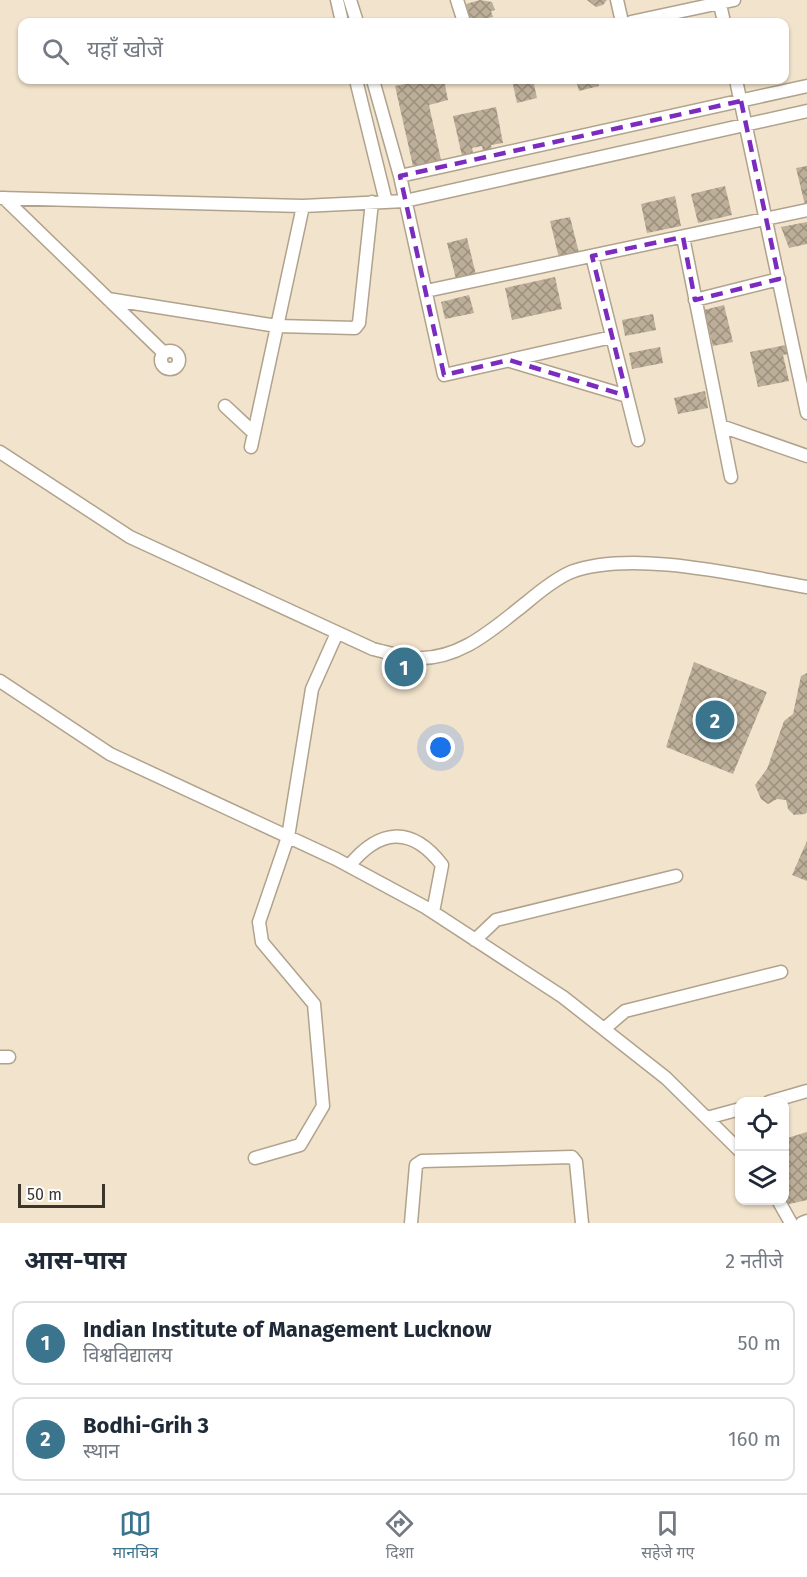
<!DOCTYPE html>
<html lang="hi">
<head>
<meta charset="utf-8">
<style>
  :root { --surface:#fff; --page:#f2f2f3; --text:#1f2937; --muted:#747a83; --line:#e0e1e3; --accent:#3a748d }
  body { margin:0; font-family:"Fira Sans","Noto Sans Devanagari",sans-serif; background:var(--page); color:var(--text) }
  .controls { position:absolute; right:18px; bottom:18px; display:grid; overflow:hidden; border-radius:12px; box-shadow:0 2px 4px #0004 }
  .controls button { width:54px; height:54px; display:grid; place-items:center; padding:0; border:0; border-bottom:2px solid var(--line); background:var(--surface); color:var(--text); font:30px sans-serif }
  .scale { position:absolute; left:18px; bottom:15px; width:87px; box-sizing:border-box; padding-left:6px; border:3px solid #3b352c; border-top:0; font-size:16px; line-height:21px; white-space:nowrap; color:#3b352c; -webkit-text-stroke:4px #fff; paint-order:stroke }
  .you { position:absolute; left:441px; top:748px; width:21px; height:21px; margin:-15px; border:4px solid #fff; border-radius:50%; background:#1a73e8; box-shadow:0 0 0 9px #1a73e833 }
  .badge { display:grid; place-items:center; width:39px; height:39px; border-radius:50%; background:var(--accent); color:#fff; font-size:20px; font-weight:700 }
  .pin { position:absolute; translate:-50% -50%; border:3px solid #fff; box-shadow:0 2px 6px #0006 }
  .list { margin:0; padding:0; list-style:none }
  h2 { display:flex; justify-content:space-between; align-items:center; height:78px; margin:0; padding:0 24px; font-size:26px }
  h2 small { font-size:20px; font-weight:400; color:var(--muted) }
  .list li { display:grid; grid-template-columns:39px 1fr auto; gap:18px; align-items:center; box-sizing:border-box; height:84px; margin:0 12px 12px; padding:0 12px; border:2px solid var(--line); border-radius:12px }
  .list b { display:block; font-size:22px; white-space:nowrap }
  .list p { margin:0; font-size:20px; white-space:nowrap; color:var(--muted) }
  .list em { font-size:20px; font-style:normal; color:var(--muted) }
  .icon { flex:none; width:33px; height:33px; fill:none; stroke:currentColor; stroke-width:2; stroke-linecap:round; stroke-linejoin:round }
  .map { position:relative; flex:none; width:807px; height:1223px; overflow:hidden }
  .search { position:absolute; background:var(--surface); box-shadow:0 2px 4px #0004; left:18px; right:18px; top:18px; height:66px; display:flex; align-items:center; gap:15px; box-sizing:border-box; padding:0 21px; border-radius:12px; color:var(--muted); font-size:22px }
  .sheet { height:270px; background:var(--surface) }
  nav { display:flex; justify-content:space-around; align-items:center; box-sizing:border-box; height:84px; border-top:2px solid var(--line); background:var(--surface); font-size:16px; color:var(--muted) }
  nav a { display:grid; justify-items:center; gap:3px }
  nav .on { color:var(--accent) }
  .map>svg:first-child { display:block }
  .building { fill:url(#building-cross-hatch) }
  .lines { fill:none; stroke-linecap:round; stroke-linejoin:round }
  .minor-casing { stroke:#b0a28c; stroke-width:15 }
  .minor { stroke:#fff; stroke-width:12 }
  .marked { fill:none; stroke:#7b2cbf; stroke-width:4.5; stroke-dasharray:12 8; stroke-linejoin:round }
</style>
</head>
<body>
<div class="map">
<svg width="807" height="1223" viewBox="0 0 807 1223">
  <defs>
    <pattern id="building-cross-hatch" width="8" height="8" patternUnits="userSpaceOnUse" patternTransform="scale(1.5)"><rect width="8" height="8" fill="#bcae98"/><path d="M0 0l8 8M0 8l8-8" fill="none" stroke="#9a8e7c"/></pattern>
  </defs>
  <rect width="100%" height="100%" fill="#f2e3cc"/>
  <!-- building -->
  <path class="building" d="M480,0L492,2L495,10L491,11L493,17L484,19V22H471L466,4Z
    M587,0H607L603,5L596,7Z
    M425,80H444L448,100L429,105L441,160L413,166L395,86Z
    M512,80H533L537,98L517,103Z
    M576,80H597L599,86L579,91Z
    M496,107L503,143L491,145L492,150L483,152L482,146L472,148L473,153L462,156L453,116Z
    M807,166V204L805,205L796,168Z
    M725,186L732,215L698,223L691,194Z
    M675,196L681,226L647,233L641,204Z
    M570,217L579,253L559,258L550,221Z
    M807,222V244L789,248L781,227Z
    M467,238L476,275L456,279L447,243Z
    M555,277L562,309L512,320L505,288Z
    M469,295L474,313L445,319L441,302Z
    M724,305L733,342L713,346L704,310Z
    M653,314L656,330L625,336L622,320Z
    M786,345L788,354L783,355L789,381L758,387L750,352Z
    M660,347L663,363L632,369L629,353Z
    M705,391L708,408L678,414L674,398Z
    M694,662L767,692L733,774L666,747Z
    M807,673V812L805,814L794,815L788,809L786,800L777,799L768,804L761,799L755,785L767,769L784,721L793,714L801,676Z
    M807,841V881L792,875Z
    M807,1132V1200L781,1206L784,1200V1139Z"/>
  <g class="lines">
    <defs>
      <path id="minor" d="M337,0L342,22
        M350,0L357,22
        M457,0L464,22
        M617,0L622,22
        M719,0L724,22
        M631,22L734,0
        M356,80L386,202
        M373,80L400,176L444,375L612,337
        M736,80L807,413
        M400,176L807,86
        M0,198L303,206L405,201L807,111
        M4,198L164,353
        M683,237L731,477
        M592,256L638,440
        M426,291L807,210
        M108,299L277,326L355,328L359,323L372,202
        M695,300L779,279
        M161 360a9 9 0 1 1 18 0a9 9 0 1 1-18 0Z
        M510,361L627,396
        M225,406L254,433
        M721,426L807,456
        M251,447L303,206
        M0,452L130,537L373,649C386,652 400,657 414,658C459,661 493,629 526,603C539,592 555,579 571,572C633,549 742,576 807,587
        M0,681L110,754L336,859L425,907L563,997L666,1078L740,1151
        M349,866C379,829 411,825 442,865L433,912
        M475,940L496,920L676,876
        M604,1029L625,1011L781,972
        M0,1057H9
        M769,1102L807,1091
        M707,1118L740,1109
        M255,1158L300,1145L323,1106L314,1004L262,942L259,922L288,837L312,689L337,633
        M778,1200L791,1223
        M411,1223L416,1165L422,1161L572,1157L576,1162L582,1223
        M802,1223L807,1221"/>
    </defs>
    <!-- minor casing -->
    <use href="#minor" class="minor-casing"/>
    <!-- minor -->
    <use href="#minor" class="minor"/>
  </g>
  <!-- marked area -->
  <path class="marked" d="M741,101L779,279L695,300L683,237L592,256L627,396L509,360L444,375L400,176Z"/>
</svg>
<div class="controls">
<button><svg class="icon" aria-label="locate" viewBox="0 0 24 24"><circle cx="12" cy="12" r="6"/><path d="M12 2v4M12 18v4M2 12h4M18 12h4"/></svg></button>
<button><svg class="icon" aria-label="layers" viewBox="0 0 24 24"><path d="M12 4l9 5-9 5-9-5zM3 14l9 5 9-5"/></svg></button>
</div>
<div class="scale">50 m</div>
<div class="you"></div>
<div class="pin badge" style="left:404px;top:667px">1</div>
<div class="pin badge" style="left:715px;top:720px">2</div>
<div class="search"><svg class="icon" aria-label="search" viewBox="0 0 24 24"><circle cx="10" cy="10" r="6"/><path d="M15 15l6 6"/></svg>यहाँ खोजें</div>
</div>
<section class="sheet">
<h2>आस-पास<small>2 नतीजे</small></h2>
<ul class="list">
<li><span class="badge">1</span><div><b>Indian Institute of Management Lucknow</b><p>विश्वविद्यालय</p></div><em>50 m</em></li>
<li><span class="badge">2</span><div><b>Bodhi-Grih 3</b><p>स्थान</p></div><em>160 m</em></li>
</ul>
</section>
<nav>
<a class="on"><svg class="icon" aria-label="map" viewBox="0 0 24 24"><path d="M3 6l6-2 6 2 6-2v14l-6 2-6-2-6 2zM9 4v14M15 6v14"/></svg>मानचित्र</a>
<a><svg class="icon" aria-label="directions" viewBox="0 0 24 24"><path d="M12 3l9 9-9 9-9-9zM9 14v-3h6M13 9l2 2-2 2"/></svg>दिशा</a>
<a><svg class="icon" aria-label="saved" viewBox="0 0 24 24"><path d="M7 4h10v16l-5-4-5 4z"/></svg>सहेजे गए</a>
</nav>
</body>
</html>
